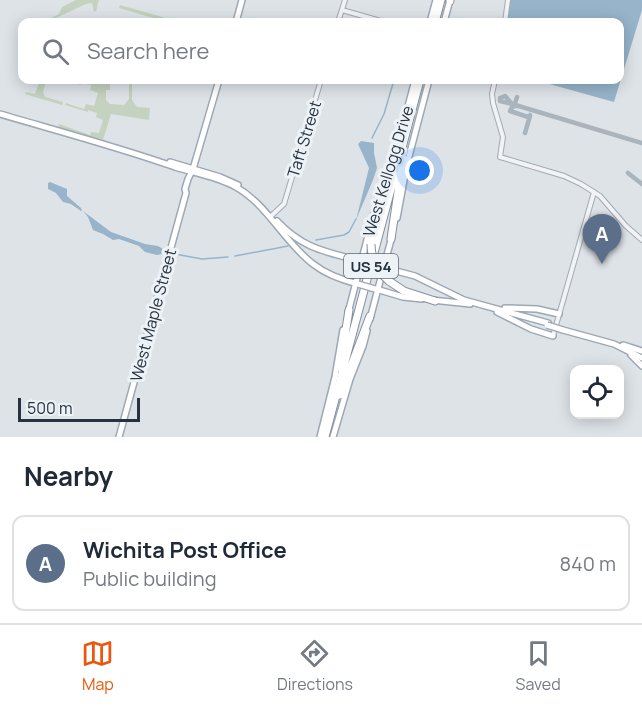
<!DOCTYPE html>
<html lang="en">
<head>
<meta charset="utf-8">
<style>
  :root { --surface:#fff; --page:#f6f6f7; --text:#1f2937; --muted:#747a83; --line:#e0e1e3; --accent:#ea580c }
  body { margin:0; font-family:Manrope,sans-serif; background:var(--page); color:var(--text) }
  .controls { position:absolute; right:18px; bottom:18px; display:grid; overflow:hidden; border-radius:12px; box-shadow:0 3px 15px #0003 }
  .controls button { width:54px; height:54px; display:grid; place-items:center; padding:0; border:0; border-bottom:2px solid var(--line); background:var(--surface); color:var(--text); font:30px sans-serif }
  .scale { position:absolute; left:18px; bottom:15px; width:122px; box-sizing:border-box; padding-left:6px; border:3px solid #263240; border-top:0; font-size:16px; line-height:21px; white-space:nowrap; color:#263240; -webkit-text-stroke:4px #edf2f6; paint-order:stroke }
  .you { position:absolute; left:420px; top:171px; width:21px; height:21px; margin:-15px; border:4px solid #fff; border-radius:50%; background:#1a73e8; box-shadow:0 0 0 9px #1a73e833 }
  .badge { display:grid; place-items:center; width:39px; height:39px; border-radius:50%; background:var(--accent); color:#fff; font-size:20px; font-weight:700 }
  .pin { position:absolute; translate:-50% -50px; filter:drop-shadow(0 2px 3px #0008) }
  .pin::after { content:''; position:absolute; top:32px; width:21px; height:18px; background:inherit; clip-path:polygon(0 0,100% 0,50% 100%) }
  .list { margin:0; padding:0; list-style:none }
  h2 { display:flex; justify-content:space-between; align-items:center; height:78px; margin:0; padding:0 24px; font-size:26px }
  h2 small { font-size:20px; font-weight:400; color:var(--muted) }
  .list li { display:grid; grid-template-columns:39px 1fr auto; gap:18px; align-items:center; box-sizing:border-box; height:96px; margin:0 12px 12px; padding:0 12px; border:2px solid var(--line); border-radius:12px }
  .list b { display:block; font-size:22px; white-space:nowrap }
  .list p { margin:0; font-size:20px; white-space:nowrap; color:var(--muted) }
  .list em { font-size:20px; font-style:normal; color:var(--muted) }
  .icon { flex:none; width:33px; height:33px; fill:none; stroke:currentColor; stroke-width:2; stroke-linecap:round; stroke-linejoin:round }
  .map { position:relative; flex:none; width:642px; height:437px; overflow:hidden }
  .search { position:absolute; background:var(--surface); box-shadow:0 3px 15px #0003; left:18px; right:18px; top:18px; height:66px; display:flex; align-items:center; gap:15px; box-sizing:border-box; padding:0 21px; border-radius:12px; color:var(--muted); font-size:22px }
  .sheet { height:186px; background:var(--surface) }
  nav { display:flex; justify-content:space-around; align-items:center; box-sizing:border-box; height:84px; border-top:2px solid var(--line); background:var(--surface); font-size:16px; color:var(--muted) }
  nav a { display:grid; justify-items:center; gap:3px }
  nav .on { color:var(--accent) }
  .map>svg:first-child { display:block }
  .green { fill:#c5d2bf }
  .water { fill:#97b4ca }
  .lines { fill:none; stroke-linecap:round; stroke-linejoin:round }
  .stream { stroke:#97b4ca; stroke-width:1.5 }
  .taxiway { stroke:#aab4bd; stroke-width:4.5 }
  .minor-casing { stroke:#a3aab2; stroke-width:6 }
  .major-casing { stroke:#9da8b4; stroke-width:8 }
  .highway-casing { stroke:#85919f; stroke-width:9 }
  .minor { stroke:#f1f3f6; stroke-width:4 }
  .major { stroke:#fff; stroke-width:5 }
  .highway { stroke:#fff; stroke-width:7 }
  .major-bridge-casing { stroke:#9da8b4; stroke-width:8; stroke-linecap:butt }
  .highway-bridge-casing { stroke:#85919f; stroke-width:9; stroke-linecap:butt }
  .major-bridge { stroke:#fff; stroke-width:5 }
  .highway-bridge { stroke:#fff; stroke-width:7 }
  .labels { text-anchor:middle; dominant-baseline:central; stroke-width:6; stroke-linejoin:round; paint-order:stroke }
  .shield { fill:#edf2f6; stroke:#626c77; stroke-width:1.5 }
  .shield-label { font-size:15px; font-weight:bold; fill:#263240 }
  .street-label { font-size:16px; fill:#263240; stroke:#edf2f6 }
</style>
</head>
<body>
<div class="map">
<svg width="642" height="437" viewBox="0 0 642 437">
  <rect width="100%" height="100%" fill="#dee3e8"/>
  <!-- green -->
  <path class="green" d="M76,0H99L96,11L94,12L92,3L86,4L47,22L48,19H49L59,14L62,7Z
    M120,5L180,22H167L119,8Z
    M40,80H49L46,81L43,92L45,97L63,102L62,105L25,94L26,92L35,94Z
    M74,80H110V90H106V100L110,104L124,105L129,99V80H132V100L137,107L150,108L149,120L111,114L103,140L58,128L59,124L90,135L91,132L99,133L103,120L96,117L97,113L88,110V112L65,105L66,103L84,109L86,104L94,106L98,93L90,90L91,85L82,83L81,85L72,83Z"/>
  <!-- water -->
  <path class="water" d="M510,0H642V10L614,102L535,80H620V22H506Z
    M361,141L374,143V153L377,168L373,180L356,220L369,168L358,144Z
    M50,182L67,189V196L81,208L82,211H81L71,204L63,202L56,193L48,189V183Z
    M83,211L111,232L145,244L158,246L163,249L162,254L157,255L145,252L139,246L119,239L113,240L103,234L93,230L88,217Z"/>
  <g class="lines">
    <!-- stream -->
    <path class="stream" d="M372,138L384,114L394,80
      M316,240L344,235L349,232L356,219
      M163,251L166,252
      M175,254L202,259L228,257
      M235,256L288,246"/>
    <!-- taxiway -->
    <path class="taxiway" d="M517,97L515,103L517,106
      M512,104L500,101V98L505,96L512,104L642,143
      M515,106L512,107L510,111L528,117L530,115
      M525,133L530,116
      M628,173L642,184"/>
    <defs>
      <path id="minor" d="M342,10L384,22
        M338,22L345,0
        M505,22L508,0
        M495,80L492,94L493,103L503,137L500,157L564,176L581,184L600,196L626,226L642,240
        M270,217L284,204L321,80
        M553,336L594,192"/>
      <path id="major" d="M236,22L242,0
        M430,22L436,0
        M444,22L450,0
        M0,114C58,131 118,147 175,167C195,173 218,177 236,187C268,205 284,242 313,264C327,275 342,280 358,284
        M170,162L220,177L238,185
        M397,218L407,164L429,80
        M277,221C304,250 328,252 364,262
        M381,267L415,276L464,300L548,323
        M376,289L403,297L422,299
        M432,300L470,304
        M505,308L537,309L559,314
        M497,312L531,329L553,336
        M348,313L377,201L399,140L415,80
        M370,319L392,236
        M563,330L614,344L642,358
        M623,345L642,351
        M631,355L642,366
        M119,437L186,193L185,189L188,179L193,169L219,80
        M320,437L335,377L343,330
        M333,437L350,379L363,346L367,331"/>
      <path id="highway" d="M450,1V0
        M435,22L441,0
        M391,239L403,158
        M371,244L380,202L395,160
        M389,281L404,291L435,301
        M340,367L349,310
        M340,395L370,316
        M325,437L420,80"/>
    </defs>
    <!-- minor casing -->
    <use href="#minor" class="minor-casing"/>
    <!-- major casing -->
    <use href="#major" class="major-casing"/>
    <!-- highway casing -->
    <use href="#highway" class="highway-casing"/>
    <!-- minor -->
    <use href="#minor" class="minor"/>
    <!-- major -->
    <use href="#major" class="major"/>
    <!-- highway -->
    <use href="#highway" class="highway"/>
    <defs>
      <path id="major-bridge" d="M364,262L381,267
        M358,284L375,289
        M547,325L563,330"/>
      <path id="highway-bridge" d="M371,244C371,260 377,271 389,281"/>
    </defs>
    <!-- major-bridge casing -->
    <use href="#major-bridge" class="major-bridge-casing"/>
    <!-- highway-bridge casing -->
    <use href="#highway-bridge" class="highway-bridge-casing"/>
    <!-- major-bridge -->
    <use href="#major-bridge" class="major-bridge"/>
    <!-- highway-bridge -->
    <use href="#highway-bridge" class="highway-bridge"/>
  </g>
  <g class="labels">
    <!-- shield labels -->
    <rect class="shield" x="344" y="254" width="54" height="24" rx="4.5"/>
    <g class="shield-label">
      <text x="371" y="266">US 54</text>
    </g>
    <!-- street labels -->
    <g class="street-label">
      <text transform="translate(304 139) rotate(-73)">Taft Street</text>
      <text transform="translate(388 171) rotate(-73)">West Kellogg Drive</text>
      <text transform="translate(153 315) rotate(-75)">West Maple Street</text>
    </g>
  </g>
</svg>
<div class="controls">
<button><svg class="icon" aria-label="locate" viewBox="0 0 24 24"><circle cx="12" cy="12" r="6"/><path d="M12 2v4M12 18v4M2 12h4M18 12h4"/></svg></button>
</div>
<div class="scale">500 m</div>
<div class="you"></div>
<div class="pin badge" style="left:602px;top:264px;background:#5c6f8a">A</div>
<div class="search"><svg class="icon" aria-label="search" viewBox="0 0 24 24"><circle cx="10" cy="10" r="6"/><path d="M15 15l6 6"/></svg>Search here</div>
</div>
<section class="sheet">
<h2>Nearby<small></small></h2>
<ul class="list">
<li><span class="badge" style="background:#5c6f8a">A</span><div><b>Wichita Post Office</b><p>Public building</p></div><em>840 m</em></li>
</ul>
</section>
<nav>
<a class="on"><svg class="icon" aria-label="map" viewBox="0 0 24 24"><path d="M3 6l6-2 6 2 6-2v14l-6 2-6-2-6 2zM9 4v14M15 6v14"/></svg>Map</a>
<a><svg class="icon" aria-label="directions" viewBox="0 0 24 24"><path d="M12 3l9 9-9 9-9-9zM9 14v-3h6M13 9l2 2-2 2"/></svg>Directions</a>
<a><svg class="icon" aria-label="saved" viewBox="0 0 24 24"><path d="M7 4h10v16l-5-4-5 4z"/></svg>Saved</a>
</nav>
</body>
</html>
